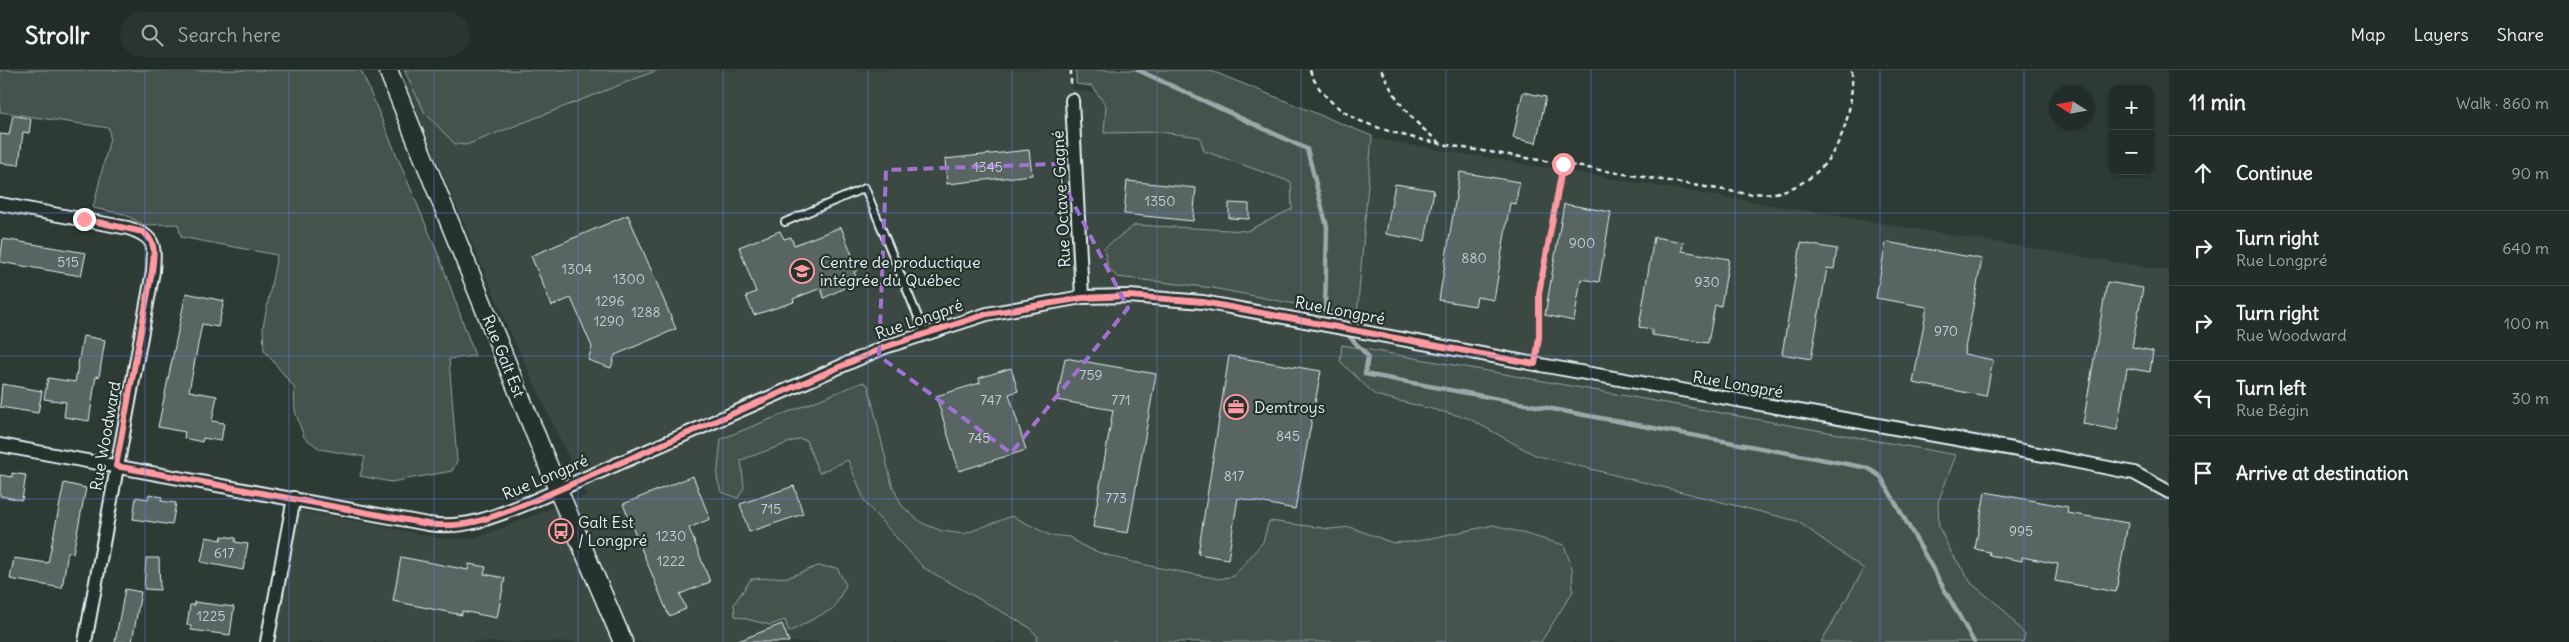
<!DOCTYPE html>
<html lang="en">
<head>
<meta charset="utf-8">
<style>
  :root { --surface:#222c28; --page:#2a3430; --text:#f1f3f6; --muted:#a2a7a8; --line:#3f4845 }
  body { margin:0; font-family:Delius,sans-serif; background:var(--page); color:var(--text) }
  .controls { position:absolute; right:15px; top:15px; display:grid; overflow:hidden; border-radius:10px; box-shadow:0 1px 4px #0004 }
  .controls button { width:45px; height:45px; display:grid; place-items:center; padding:0; border:0; border-bottom:1px solid var(--line); background:var(--surface); color:var(--text); font:25px sans-serif }
  .compass { position:absolute; left:2049px; top:15px; width:45px; height:45px; border-radius:50%; background:var(--surface); box-shadow:0 1px 4px #0004; rotate:281deg }
  .stop { position:absolute; width:15px; height:15px; margin:-11px; border:4px solid #ff9aa2; border-radius:50%; background:#fff }
  .stop.end { background:#ff9aa2; border-color:#fff; box-shadow:0 1px 5px #0008 }
  .list { margin:0; padding:0; list-style:none }
  h2 { display:flex; justify-content:space-between; align-items:center; height:65px; margin:0; padding:0 20px; font-size:21px }
  h2 small { font-size:16px; font-weight:400; color:var(--muted) }
  .list li { display:grid; grid-template-columns:32px 1fr auto; gap:15px; align-items:center; box-sizing:border-box; height:75px; padding:0 20px; border-top:1px solid var(--line) }
  .list b { display:block; font-size:19px; white-space:nowrap }
  .list p { margin:0; font-size:16px; white-space:nowrap; color:var(--muted) }
  .list em { font-size:16px; font-style:normal; color:var(--muted) }
  .icon { flex:none; width:28px; height:28px; fill:none; stroke:currentColor; stroke-width:2; stroke-linecap:round; stroke-linejoin:round }
  .map { position:relative; flex:none; width:2169px; height:572px; overflow:hidden }
  header { display:flex; align-items:center; gap:30px; box-sizing:border-box; height:70px; padding:0 25px; background:var(--surface); border-bottom:1px solid var(--line) }
  header strong { font-size:24px }
  nav { display:flex; gap:28px; margin-inline-start:auto; font-size:18px }
  .search { width:350px; height:45px; background:var(--page); display:flex; align-items:center; gap:12px; box-sizing:border-box; padding:0 18px; border-radius:28px; color:var(--muted); font-size:19px }
  main { display:flex }
  aside { flex:1; background:var(--surface) }
  .map>svg:first-child { display:block }
  .built { fill:#3b4843 }
  .green { fill:#45524e; stroke:#96a2a3 }
  .lines { fill:none; stroke-linecap:round; stroke-linejoin:round }
  .stream { stroke:#9da8a9; stroke-width:4.5 }
  .building { fill:#596563; stroke:#e8f1f8 }
  .lane-casing { stroke:#e8f1f8; stroke-width:10 }
  .street-casing { stroke:#e8f1f8; stroke-width:16 }
  .secondary-casing { stroke:#e8f1f8; stroke-width:21 }
  .path { stroke:#e8f1f8; stroke-width:2.5; stroke-dasharray:5 4; stroke-linecap:butt }
  .lane { stroke:#26332d; stroke-width:6 }
  .street { stroke:#26332d; stroke-width:12 }
  .secondary { stroke:#26332d; stroke-width:18 }
  .route { stroke:#ff9aa2; stroke-width:6 }
  .marked { fill:none; stroke:#a171d3; stroke-width:4; stroke-dasharray:10 6; stroke-linejoin:round }
  .grid { fill:none; stroke:#5a7fe2; stroke-width:1; stroke-opacity:0.55 }
  .labels { text-anchor:middle; dominant-baseline:central; stroke-width:4.5; stroke-linejoin:round; paint-order:stroke }
  .number-label { font-size:14px; fill:#c4ced3 }
  .street-label { font-size:16px; fill:#e8f1f8; stroke:#26332d }
  .poi-label { font-size:16px; fill:#e8f1f8; stroke:#26332d; text-anchor:start }
</style>
</head>
<body>
<header>
<strong>Strollr</strong>
<div class="search"><svg class="icon" aria-label="search" viewBox="0 0 24 24"><circle cx="10" cy="10" r="6"/><path d="M15 15l6 6"/></svg>Search here</div>
<nav><a>Map</a><a>Layers</a><a>Share</a></nav>
</header>
<main>
<div class="map">
<svg width="2169" height="572" viewBox="0 0 2169 572">
  <rect width="100%" height="100%" fill="#2e3b35"/>
  <filter id="ink" filterUnits="userSpaceOnUse"><feTurbulence type="fractalNoise" baseFrequency=".02" numOctaves="2"/><feDisplacementMap in="SourceGraphic" scale="10" xChannelSelector="R" yChannelSelector="G"/><feConvolveMatrix kernelMatrix="1 2 1 2 8 2 1 2 1" color-interpolation-filters="sRGB"/></filter>
  <g filter="url(#ink)">
    <!-- built -->
    <path class="built" d="M586,0H1071L1072,19L2169,201V572H271L294,439L445,469H464L478,467L586,425L507,255L404,12Z"/>
    <!-- green -->
    <path class="green" d="M0,0H361L441,191L475,286L449,289L457,391L452,401L391,412L360,406L365,387L320,379L304,367L295,341L294,317L264,280L263,257L277,185L181,167L178,154L144,155L124,144L93,138L110,68L109,58L0,42Z
      M404,0H658L466,75L455,74L425,43Z
      M1076,0H1209L1372,66L1357,246L1213,218L1117,207L1108,197L1104,178L1135,155L1247,161L1292,139L1291,112L1204,81L1200,67L1160,62L1104,63L1106,36L1092,16L1076,14Z
      M1342,275L1956,385L1938,432L1939,457L1951,482L1972,514L2002,538L2025,565L2023,572H1821L1864,499L1797,451L1535,385L1468,348L1375,325L1340,291Z
      M863,312L868,315L892,415L902,436L922,453L942,461L964,464L1012,446L1049,465L1070,467C1091,489 1186,502 1219,509L1234,506L1263,472L1269,451L1331,459L1350,457L1393,473L1412,472L1494,455L1564,475L1572,498L1573,521L1541,572H1036L1038,567L1029,557L924,498L866,434L848,390L819,403L806,370L799,369L741,390L744,418L738,428L721,422L717,408L721,369Z
      M818,496L837,498L846,515L834,538L789,562L785,550L770,555L735,546L734,534L751,509L789,507Z"/>
    <g class="lines">
      <!-- stream -->
      <path class="stream" d="M1138,0L1307,79L1327,157L1325,240L1337,253
        M1346,263L1368,286L1365,304L1868,398L1881,407L1974,572"/>
    </g>
    <!-- building -->
    <path class="building" d="M1523,22L1546,27L1536,73L1513,68Z
      M13,45L31,49L29,63L23,62L19,95L0,93V64L9,65Z
      M1029,80L1032,105L947,114L945,89Z
      M1460,102L1519,112L1516,134L1510,133L1494,230L1477,227L1475,236L1439,230Z
      M1127,111L1196,118L1193,151L1124,144Z
      M1395,114L1434,120L1425,171L1386,164Z
      M1229,133L1249,134V149L1229,148Z
      M1564,134L1611,142L1599,212L1581,209L1574,251L1545,245Z
      M628,145L676,259L615,285L611,298L588,290L592,277L571,228L552,236L531,186Z
      M841,157L858,200L854,202L858,211L824,228L821,218L793,229L794,232L754,245L746,226L756,222L739,177L780,161L784,169L791,167L794,175Z
      M1654,167L1683,172L1682,181L1729,189L1721,236L1715,235L1708,273L1652,265V259L1639,257Z
      M3,169L86,183L81,206L0,192Z
      M1886,172L1982,189L1964,284L1993,290L1986,326L1913,313L1927,237L1876,228Z
      M1801,173L1837,179L1834,199L1827,198L1811,289L1782,284Z
      M2107,212L2143,218L2132,277L2153,281L2150,302L2127,298L2117,360L2083,354Z
      M186,223L224,231L218,257L202,254L189,321L217,326L212,351L224,353L221,371L203,368L202,372L184,368L185,362L158,357Z
      M83,266L105,270L99,307L96,306L89,351L64,347L66,332L44,329L48,308L75,312Z
      M1229,286L1321,301L1295,439L1238,428L1228,489L1198,484Z
      M1065,288L1156,304L1128,463L1093,457L1113,340L1057,330Z
      M1011,298L1018,321L1009,324L1026,380L959,401L936,326L980,313L979,308Z
      M2,314L42,321L38,343L0,337Z
      M12,403L26,405L22,430L0,426V405L12,407Z
      M693,406L710,449L689,458L710,512L680,524L686,539L669,546L623,434Z
      M64,413L86,418L73,483L68,482L62,518L10,509L14,488L48,493Z
      M794,416L803,444L749,462L740,434Z
      M1985,422L2068,437L2067,443L2128,453L2116,522L2055,511L2058,494L2022,487V491L1989,485L1990,482L1975,479Z
      M149,424L162,427L161,431L176,433L172,455L133,449L136,427L148,429Z
      M222,466L236,468L235,472L248,474L243,500L201,492L206,467L221,470Z
      M401,487L468,500L469,494L486,497L484,504L505,508L497,548L462,541V545L393,531Z
      M146,488H159L160,520L144,519Z
      M125,519L141,522L132,572H115Z
      M194,532L234,537L230,565L191,560V556L187,555L190,535H194Z
      M782,554L789,572H738V571Z"/>
    <g class="lines">
      <defs>
        <path id="lane" d="M785,152L865,118L925,264"/>
        <path id="street" d="M1072,30L1082,227
          M0,134L128,158C155,167 155,174 153,201L85,572
          M0,375L428,454C467,460 498,445 533,431L885,277L987,244L1082,227L1129,226L1203,232L1535,294L2013,379L2134,403L2169,422
          M267,572L294,428"/>
        <path id="secondary" d="M388,0L558,420L623,572"/>
      </defs>
      <!-- lane casing -->
      <use href="#lane" class="lane-casing"/>
      <!-- street casing -->
      <use href="#street" class="street-casing"/>
      <!-- secondary casing -->
      <use href="#secondary" class="secondary-casing"/>
      <!-- path -->
      <path class="path" d="M1071,0V16
        M1310,0C1317,23 1341,43 1363,52C1411,71 1464,78 1515,86C1592,99 1670,111 1748,124C1756,123 1766,124 1775,123C1833,111 1854,53 1852,0
        M1381,0C1399,35 1409,48 1440,73
        M1537,280L1540,255L1539,223L1563,94"/>
      <!-- lane -->
      <use href="#lane" class="lane"/>
      <!-- street -->
      <use href="#street" class="street"/>
      <!-- secondary -->
      <use href="#secondary" class="secondary"/>
    </g>
  </g>
  <g class="lines" filter="url(#ink)">
    <!-- route -->
    <path class="route" d="M84,149L143,162C157,172 154,185 152,201L116,396L428,454C467,460 498,445 533,431L885,277L987,244L1082,228L1129,226L1203,232L1535,294L1539,267V223L1563,94"/>
  </g>
  <!-- marked area -->
  <path class="marked" d="M1053,94L1128,238L1011,383L879,286L886,100Z"/>
  <!-- grid -->
  <path class="grid" d="M145,0V572M289,0V572M434,0V572M578,0V572M723,0V572M868,0V572M1012,0V572M1157,0V572M1301,0V572M1446,0V572M1591,0V572M1735,0V572M1880,0V572M2024,0V572M0,143H2169M0,286H2169M0,429H2169"/>
  <!-- icons -->
  <defs>
    <symbol id="school-ring" viewBox="-11 -11 22 22"><circle r="9.5" fill="#26332d" stroke="#ff9aa2" stroke-width="1.5"/><path d="M0-5L7-2L0 1L-7-2ZM-4 1L0 2.5L4 1V4Q0 6-4 4Z" fill="#ff9aa2"/></symbol>
    <symbol id="office-ring" viewBox="-11 -11 22 22"><circle r="9.5" fill="#26332d" stroke="#ff9aa2" stroke-width="1.5"/><path d="M-6-3h4V-5.5h4V-3h4V5H-6ZM-1-4.5V-3h2v-1.5ZM-6 0V1H6V0Z" fill="#ff9aa2"/></symbol>
    <symbol id="bus-ring" viewBox="-11 -11 22 22"><circle r="9.5" fill="#26332d" stroke="#ff9aa2" stroke-width="1.5"/><path d="M-5-6H5V4H4V6H2V4H-2V6H-4V4H-5ZM-3.5-4V0h7V-4ZM-3.5 1.2v1.5H-2V1.2ZM2 1.2v1.5H3.5V1.2Z" fill="#ff9aa2"/></symbol>
  </defs>
  <g fill-rule="evenodd">
    <use href="#school-ring" x="788" y="187" width="28" height="28"/>
    <use href="#office-ring" x="1222" y="323" width="28" height="28"/>
    <use href="#bus-ring" x="547" y="447" width="28" height="28"/>
  </g>
  <g class="labels">
    <!-- number labels -->
    <g class="number-label">
      <text x="988" y="97">1345</text>
      <text x="1160" y="131">1350</text>
      <text x="1582" y="173">900</text>
      <text x="1474" y="188">880</text>
      <text x="68" y="192">515</text>
      <text x="577" y="199">1304</text>
      <text x="629" y="209">1300</text>
      <text x="1707" y="212">930</text>
      <text x="610" y="231">1296</text>
      <text x="646" y="242">1288</text>
      <text x="609" y="251">1290</text>
      <text x="1946" y="261">970</text>
      <text x="1091" y="305">759</text>
      <text x="991" y="330">747</text>
      <text x="1121" y="330">771</text>
      <text x="1288" y="366">845</text>
      <text x="979" y="368">745</text>
      <text x="1234" y="406">817</text>
      <text x="1116" y="428">773</text>
      <text x="771" y="439">715</text>
      <text x="2021" y="461">995</text>
      <text x="671" y="466">1230</text>
      <text x="224" y="483">617</text>
      <text x="671" y="491">1222</text>
      <text x="211" y="546">1225</text>
    </g>
    <!-- street labels -->
    <g class="street-label">
      <text transform="translate(1061 129) rotate(-93)">Rue Octave-Gagné</text>
      <text transform="translate(1340 240) rotate(11)">Rue Longpré</text>
      <text transform="translate(919 249) rotate(-19)">Rue Longpré</text>
      <text transform="translate(504 286) rotate(68)">Rue Galt Est</text>
      <text transform="translate(1738 314) rotate(10)">Rue Longpré</text>
      <text transform="translate(105 366) rotate(-80)">Rue Woodward</text>
      <text transform="translate(545 407) rotate(-23)">Rue Longpré</text>
    </g>
    <!-- poi labels -->
    <g class="poi-label">
      <text x="820" y="192">Centre de productique<tspan x="820" dy="18">intégrée du Québec</tspan></text>
      <text x="1254" y="337">Demtroys</text>
      <text x="578" y="452">Galt Est<tspan x="578" dy="18">/ Longpré</tspan></text>
    </g>
  </g>
</svg>
<div class="controls">
<button>+</button>
<button>−</button>
</div>
<svg class="compass" viewBox="-18 -18 36 36"><path d="M0-13l5 13h-10z" fill="#e53935"/><path d="M0 13l5-13h-10z" fill="#a2a7a8"/></svg>
<div class="stop" style="left:1563px;top:94px"></div>
<div class="stop end" style="left:84px;top:149px"></div>
</div>
<aside>
<h2>11 min<small>Walk · 860 m</small></h2>
<ul class="list">
<li><svg class="icon" aria-label="ahead" viewBox="0 0 24 24"><path d="M12 20V5M6 11l6-6 6 6"/></svg><div><b>Continue</b></div><em>90 m</em></li>
<li><svg class="icon" aria-label="right" viewBox="0 0 24 24"><path d="M7 20v-9h11M14 6l5 5-5 5"/></svg><div><b>Turn right</b><p>Rue Longpré</p></div><em>640 m</em></li>
<li><svg class="icon" aria-label="right" viewBox="0 0 24 24"><path d="M7 20v-9h11M14 6l5 5-5 5"/></svg><div><b>Turn right</b><p>Rue Woodward</p></div><em>100 m</em></li>
<li><svg class="icon" aria-label="left" viewBox="0 0 24 24"><path d="M17 20v-9H6M10 6l-5 5 5 5"/></svg><div><b>Turn left</b><p>Rue Bégin</p></div><em>30 m</em></li>
<li><svg class="icon" aria-label="arrive" viewBox="0 0 24 24"><path d="M6 21V4h12l-3 4 3 4H6"/></svg><div><b>Arrive at destination</b></div></li>
</ul>
</aside>
</main>
</body>
</html>
